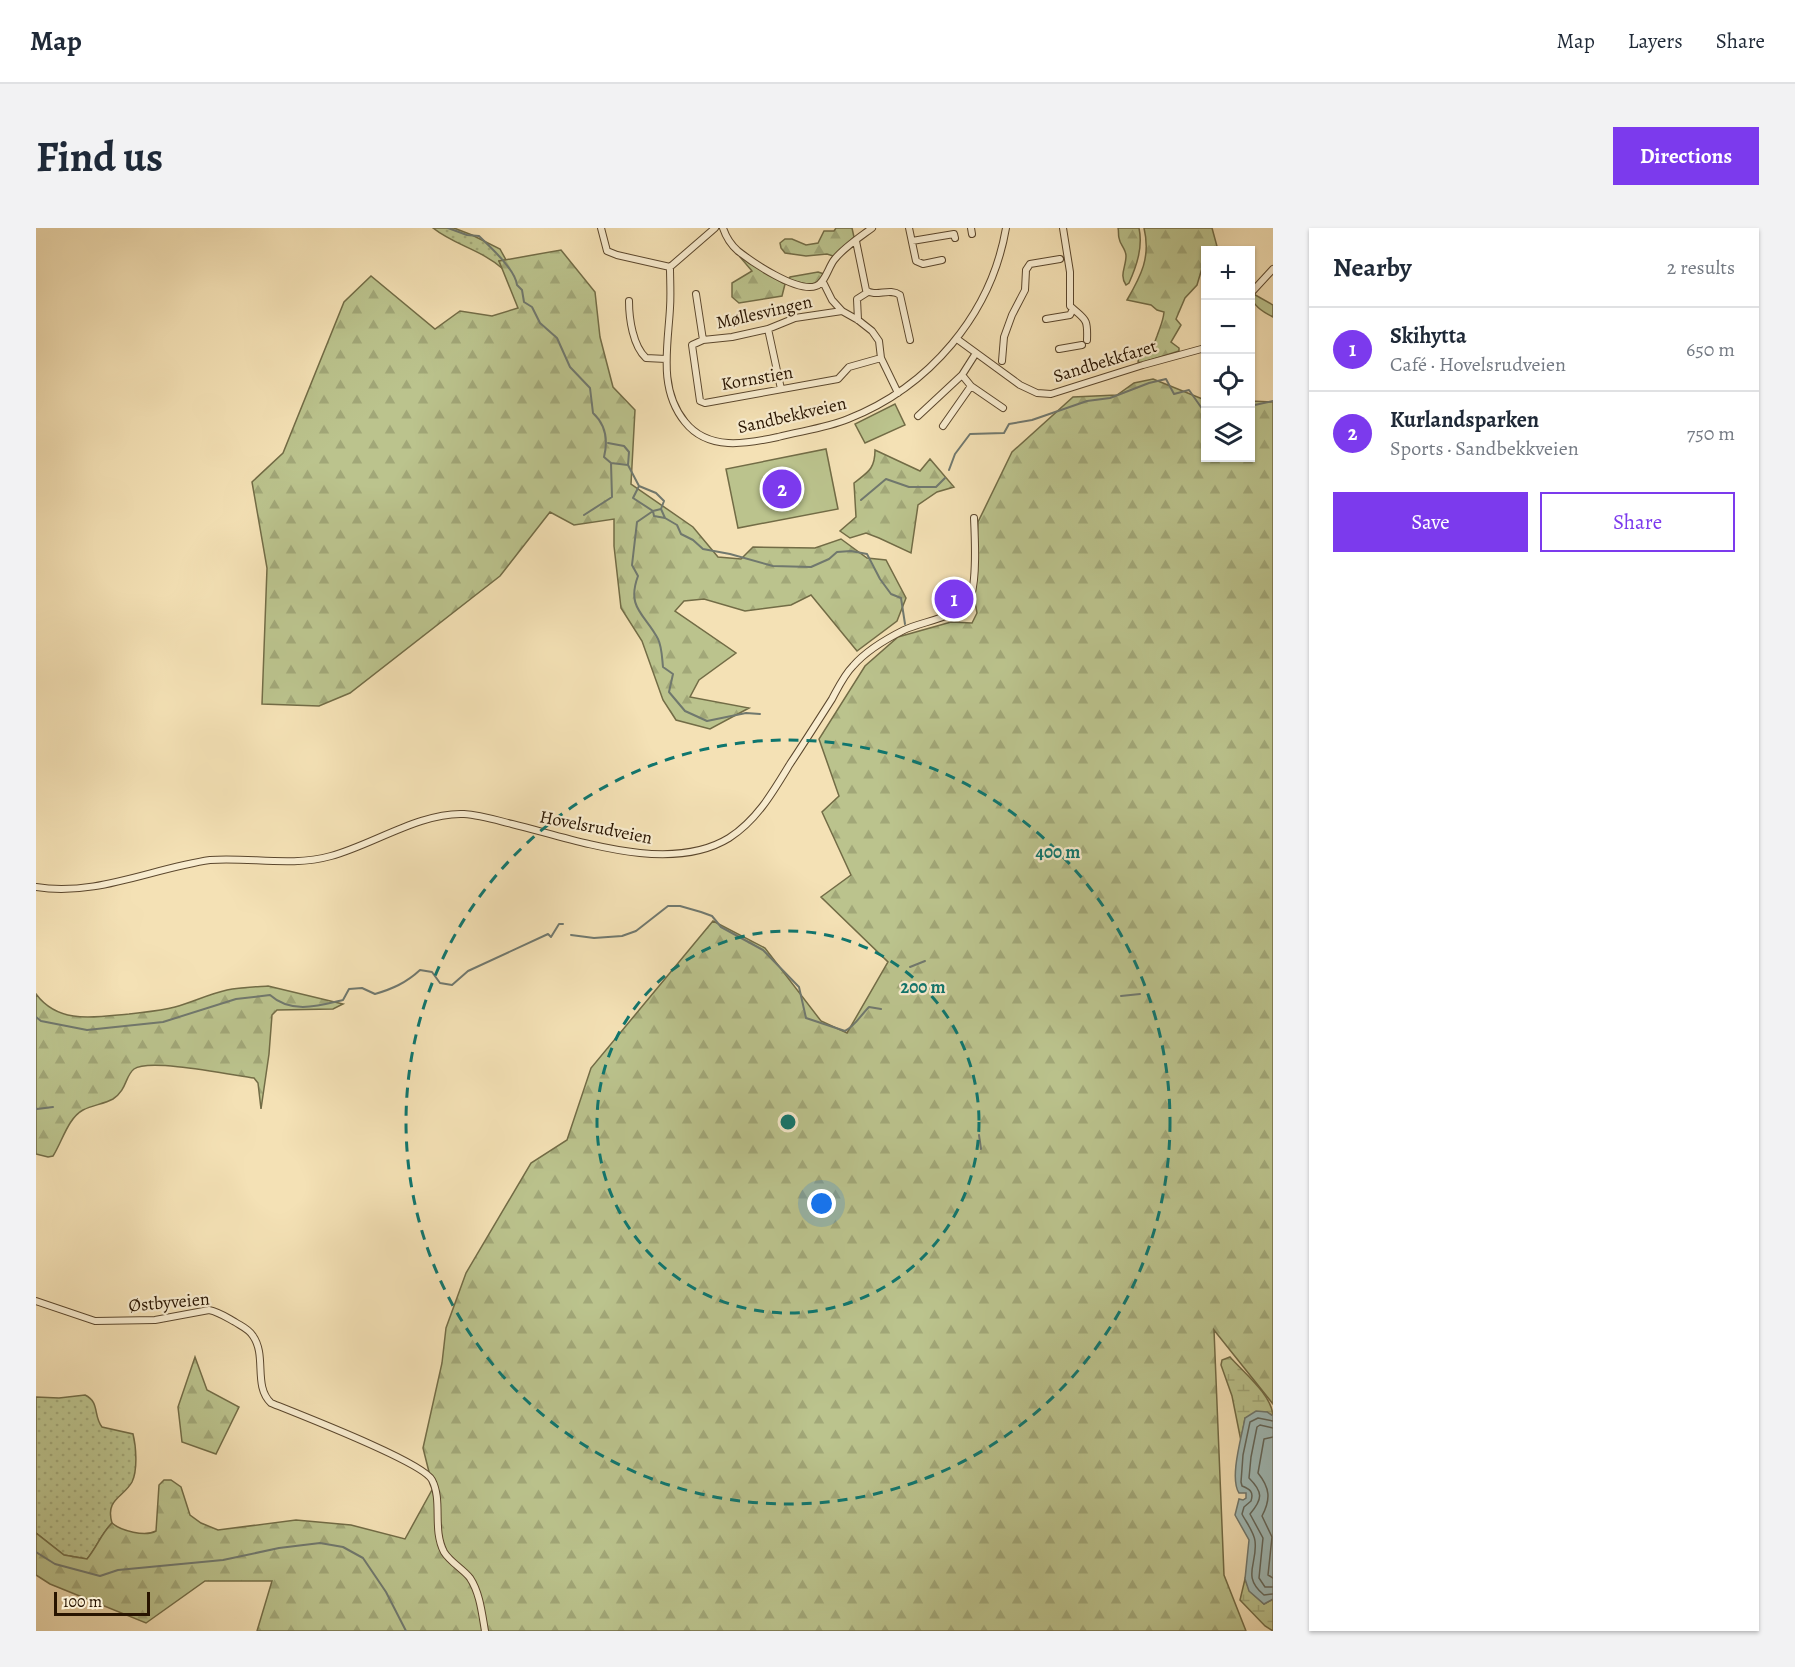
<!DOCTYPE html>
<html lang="en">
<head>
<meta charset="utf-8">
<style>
  :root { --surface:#fff; --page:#f2f2f3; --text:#1f2937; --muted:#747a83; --line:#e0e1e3; --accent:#7c3aed }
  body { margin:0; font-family:Alegreya,serif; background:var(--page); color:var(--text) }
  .controls { position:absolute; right:18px; top:18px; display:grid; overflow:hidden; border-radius:0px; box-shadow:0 2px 4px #0004 }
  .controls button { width:54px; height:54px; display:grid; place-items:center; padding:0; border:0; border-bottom:2px solid var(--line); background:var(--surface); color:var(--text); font:30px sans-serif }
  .scale { position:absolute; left:18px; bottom:15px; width:96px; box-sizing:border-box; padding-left:6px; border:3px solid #281400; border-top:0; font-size:16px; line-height:21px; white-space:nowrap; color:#281400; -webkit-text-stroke:4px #f8eccf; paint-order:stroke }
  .you { position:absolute; left:786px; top:976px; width:21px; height:21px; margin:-15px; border:4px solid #fff; border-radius:50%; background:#1a73e8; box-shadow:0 0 0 9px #1a73e833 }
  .badge { display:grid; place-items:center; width:39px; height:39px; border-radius:50%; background:var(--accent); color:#fff; font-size:20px; font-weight:700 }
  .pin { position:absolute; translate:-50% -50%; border:3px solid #fff; box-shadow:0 2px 6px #0006 }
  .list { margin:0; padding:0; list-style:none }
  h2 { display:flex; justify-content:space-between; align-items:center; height:78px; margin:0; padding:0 24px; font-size:26px }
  h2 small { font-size:20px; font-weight:400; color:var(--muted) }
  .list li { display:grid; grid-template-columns:39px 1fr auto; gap:18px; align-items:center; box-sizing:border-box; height:84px; padding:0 24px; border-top:2px solid var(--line) }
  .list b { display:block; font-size:22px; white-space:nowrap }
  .list p { margin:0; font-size:20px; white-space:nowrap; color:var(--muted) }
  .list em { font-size:20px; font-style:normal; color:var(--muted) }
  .actions { display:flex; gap:12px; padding:18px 24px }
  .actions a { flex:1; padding:14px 0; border:2px solid var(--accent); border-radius:0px; text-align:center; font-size:21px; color:var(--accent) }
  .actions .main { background:var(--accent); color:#fff }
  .icon { flex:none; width:33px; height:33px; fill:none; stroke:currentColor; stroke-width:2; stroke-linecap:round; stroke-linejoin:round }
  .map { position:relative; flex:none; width:1237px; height:1403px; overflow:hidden; border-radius:0px }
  header { display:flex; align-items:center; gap:36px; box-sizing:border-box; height:84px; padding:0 30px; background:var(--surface); border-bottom:2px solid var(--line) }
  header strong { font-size:28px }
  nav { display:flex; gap:33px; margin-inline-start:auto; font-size:21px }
  .intro { display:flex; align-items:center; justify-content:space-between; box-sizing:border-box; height:144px; padding:0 36px }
  h1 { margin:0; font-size:42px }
  .button { padding:15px 27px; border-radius:0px; background:var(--accent); color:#fff; font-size:21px; font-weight:700 }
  main { display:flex; gap:36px; padding:0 36px }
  aside { flex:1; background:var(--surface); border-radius:0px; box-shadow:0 2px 4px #0004 }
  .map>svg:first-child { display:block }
  .green { fill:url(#green-dots); stroke:#726c46; stroke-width:1.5 }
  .forest { fill:url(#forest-firs); stroke:#726c46; stroke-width:1.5 }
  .wetland { fill:url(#wetland-marsh); stroke:#726c46; stroke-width:1.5 }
  .pitch { fill:#bbc38d; stroke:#726c46; stroke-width:1.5 }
  .water { fill:#a0bbb8; stroke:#70786e; stroke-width:1.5 }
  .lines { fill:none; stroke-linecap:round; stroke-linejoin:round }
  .shore { stroke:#64685c; stroke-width:1.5 }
  .stream { stroke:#70786e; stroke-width:2 }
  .minor-casing { stroke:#5b472d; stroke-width:8 }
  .minor { stroke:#f8eccf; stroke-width:6 }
  .ring { fill:none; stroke:#0f766e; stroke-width:3; stroke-dasharray:10 8 }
  .labels { text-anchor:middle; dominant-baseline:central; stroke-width:4.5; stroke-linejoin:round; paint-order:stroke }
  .street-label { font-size:18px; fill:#281400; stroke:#f8eccf }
  .centre { fill:#0f766e; stroke:#f8eccf; stroke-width:3 }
  .ring-label { font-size:18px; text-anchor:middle; font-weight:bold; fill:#0f766e; stroke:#f8eccf; stroke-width:4.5; stroke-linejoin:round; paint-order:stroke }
</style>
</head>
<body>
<header>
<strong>Map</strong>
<nav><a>Map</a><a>Layers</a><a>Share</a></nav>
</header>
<div class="intro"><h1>Find us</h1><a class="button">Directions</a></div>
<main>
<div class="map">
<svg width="1237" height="1403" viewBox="0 0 1237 1403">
  <defs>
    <pattern id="green-dots" width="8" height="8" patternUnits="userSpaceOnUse" patternTransform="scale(1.5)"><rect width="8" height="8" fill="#bbc38d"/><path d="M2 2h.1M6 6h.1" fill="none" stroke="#a1a778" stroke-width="1.8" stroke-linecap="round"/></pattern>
    <pattern id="forest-firs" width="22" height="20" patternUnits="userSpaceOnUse" patternTransform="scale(1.5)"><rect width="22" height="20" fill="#bbc38d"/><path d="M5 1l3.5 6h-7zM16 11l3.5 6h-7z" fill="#a1a778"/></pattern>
    <pattern id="wetland-marsh" width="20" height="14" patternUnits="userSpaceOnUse" patternTransform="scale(1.5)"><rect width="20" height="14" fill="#bbc38d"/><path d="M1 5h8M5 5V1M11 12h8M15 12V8" fill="none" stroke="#a1a778"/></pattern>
  </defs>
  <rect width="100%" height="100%" fill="#f4e1b5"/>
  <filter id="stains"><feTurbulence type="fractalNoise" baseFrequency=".00333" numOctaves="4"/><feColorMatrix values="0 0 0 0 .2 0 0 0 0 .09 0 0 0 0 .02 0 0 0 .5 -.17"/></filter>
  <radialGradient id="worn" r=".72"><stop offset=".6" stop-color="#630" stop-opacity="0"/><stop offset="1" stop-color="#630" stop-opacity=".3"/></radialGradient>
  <!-- green -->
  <path class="green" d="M397,0H418L436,7L464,21L470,32L463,33L467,41C446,22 418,17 397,0Z
    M49,1167C64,1174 57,1188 66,1199L97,1206C100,1218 102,1242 96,1254C87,1270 69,1271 76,1295C65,1306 61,1319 51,1331L28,1327L0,1305V1169L23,1170Z"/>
  <!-- forest -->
  <path class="forest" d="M800,0H816L818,9L800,29L791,26L770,28L749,25L745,20L744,15L749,11H756L770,17L782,15L788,3H798Z
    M1082,0H1103C1107,19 1101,37 1093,55L1090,57C1083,47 1090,39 1090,28C1090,21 1084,17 1083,10C1082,7 1083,3 1082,0Z
    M1108,0H1176L1182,22H1170L1169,30L1161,57L1149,70L1140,91L1145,97L1135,114L1143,120V123L1105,135L1102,134L1103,129C1120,122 1115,123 1121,108C1124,99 1127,94 1128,84L1121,82L1115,77L1091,72C1105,48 1115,29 1108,0Z
    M525,22L559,64L564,109L577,159L599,182L595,256L657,299L682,329L705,331L717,319L779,320L805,311L831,330L850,332L870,370L861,393L821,423L775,367L755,377L709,383L668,371L648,373L639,383L700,425L663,452L654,469L713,480L674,501L640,492L627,472L606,413L585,380L578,318V291L538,297L514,284L464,348L314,465L283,478L226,476L231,340L216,254L247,225L308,74L335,48L399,101L424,83L456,88L482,80L463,33Z
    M707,27L726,43L749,56L746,68L703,75L696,69V55L716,43L704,29Z
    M782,44L788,46L781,56H771L752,52L754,49Z
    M1214,64L1237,77V89C1227,84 1215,77 1214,64Z
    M1117,151L1169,172L1170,230H1214L1215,173L1237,174V1176L1178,1102L1188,1347L1210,1403H221L236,1353H169L110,1395L14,1356L0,1347V1305L28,1327L51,1331C61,1319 65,1306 76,1295C85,1303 109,1309 120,1303L123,1257L128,1252H135L145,1259L154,1287L165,1295L182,1302L260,1292L315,1297L369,1311L397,1260L387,1220L406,1135L410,1100L430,1045L495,935L531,912L555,840L677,693L729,720L785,793L811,805L852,734L785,669L815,647L786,584L803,568L783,511L829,438L862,409L915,394L936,395L941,385L938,369L942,294L976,224L1037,169L1081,167L1098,155Z
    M839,222L884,243L894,231L918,259L901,264L882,277L875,325L843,310L830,305L814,310L804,303L820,289L818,255C832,244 839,241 839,222Z
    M232,758L307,776L297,781L241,782L236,787L233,826L225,881L222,855L218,850C196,847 113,830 98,841C89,848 91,862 77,871C68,876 57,877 47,882C32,890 26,914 17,928L12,929L0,926V766C23,797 60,789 93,786C109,784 124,783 139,779C157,774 173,766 191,762C204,759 219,759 232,758Z
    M159,1129L171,1162L203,1179L180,1226L146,1214L142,1179Z"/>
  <!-- wetland -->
  <path class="wetland" d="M1194,1129C1208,1145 1236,1167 1237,1188L1231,1184L1209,1190L1205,1213L1196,1168L1185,1137L1186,1132Z
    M1209,1351L1214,1363L1228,1376L1237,1371V1403L1229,1398L1204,1372Z"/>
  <!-- pitch -->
  <path class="pitch" d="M859,176L869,197L829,215L819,196Z
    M790,221L802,281L702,300L690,241Z"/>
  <!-- water -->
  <path class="water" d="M1220,1183L1231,1184L1237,1188V1371L1228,1376L1213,1363L1209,1351L1213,1312L1199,1287L1203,1271L1207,1272L1210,1270V1265H1203C1193,1250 1206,1208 1209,1190Z"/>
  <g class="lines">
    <!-- shore -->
    <path class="shore" d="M1237,1193L1222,1190L1214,1194L1207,1227L1205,1254L1206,1258C1214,1261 1218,1264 1215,1273L1208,1279L1206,1286C1210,1294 1218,1304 1219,1313C1222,1336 1205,1348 1228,1367L1237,1366
      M1237,1200L1224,1197L1221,1199L1215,1229L1213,1250C1227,1264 1227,1271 1214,1286L1227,1310L1223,1350L1229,1359H1237
      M1237,1209L1228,1211L1222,1245C1234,1260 1235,1271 1226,1288L1236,1309L1232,1347L1237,1350"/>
    <!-- stream -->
    <path class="stream" d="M412,0L431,7L443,8C454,19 479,41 481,57L486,62L488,74L496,79L504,95L521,110L534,139L554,160L557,185C570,197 572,213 568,229L575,235L592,237L603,258L597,270L617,283L618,288L629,290L641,297L645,306L657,312L667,321L694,326L737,338L775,339L793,331L801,324L815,323L831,326L844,351L855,366L865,370L869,396
      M1214,178L1237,173
      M572,215L588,218L593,224L592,237
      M913,242L919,226L934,206L968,205L973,196L996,192L1051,173L1074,170L1113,155L1130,151L1138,166L1153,162L1167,182H1170
      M603,258L620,265L628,273L625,281L629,290
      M825,272L850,251L873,259H900L909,250
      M625,281L617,283L601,294L596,337L602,348C590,380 609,386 622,411C626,419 626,430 627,439L637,446L633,464L649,483L671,493L710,485L724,486
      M548,287L576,269L575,235
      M535,707L558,710L586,708L600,703L632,678H644L665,684L676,688L685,699L727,722L763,759L770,790L809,803C820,797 824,788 833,779L845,781
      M874,739L889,733
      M1085,768L1104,766
      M0,789L5,793L51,802L127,794L200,771L234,767C255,786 282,778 307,772L313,761L326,760L339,766C356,761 370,755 384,742L396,744L404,755L416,757L432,743L512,706L515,709L523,696H527
      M0,880L1,881L17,879
      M943,907L945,921
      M0,1324L19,1336L64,1348L82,1342L187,1332L243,1320L284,1315L307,1319L327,1330L350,1364L370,1403"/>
    <defs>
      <path id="minor" d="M565,0L571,23L581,27L634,39
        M687,0C690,9 694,16 702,23C716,34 761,65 780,58C789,55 792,40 798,32C807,20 824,9 836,0
        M873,0L880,33L887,36L906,32
        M935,0L936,6
        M1027,0L1034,44V78C1049,92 1052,89 1051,112
        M820,13L830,62C840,70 853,59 864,67L874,112
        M876,13L918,6L919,10
        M634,39C634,52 635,66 634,80C632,118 622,161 649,194C672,223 710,216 742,209C765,203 790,200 812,191C893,159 955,87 970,0
        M634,39L679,0
        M787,54L796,72L806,83L822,92L836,103L843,113L845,130L862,165
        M660,66L667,112L696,109L732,101L759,90L806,83
        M1214,66L1237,41
        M593,73C593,91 597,118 610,130L630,131
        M1010,91L1034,87L1037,81
        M822,92L821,71L832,64
        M732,101L745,161
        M921,111L984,157L1001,165L1015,166L1107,137L1169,120
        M667,112L656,117L664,173L669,175L802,151L813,139L845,130
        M1023,121L1046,117
        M940,125L926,147L935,158L967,180
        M966,133L968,109L976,87L989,62L990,42L994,36L1024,31
        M882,188L926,147
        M907,198L935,158
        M0,659C59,669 117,640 174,632C214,629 256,639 295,628C336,617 385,584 428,586C444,587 460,592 476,596C538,611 633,647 693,610C721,592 737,564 754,536C768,515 782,493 796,471C802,460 808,447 817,438C830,423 850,411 868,402C886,393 928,389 935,368C941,348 939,311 938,290
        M0,1073L59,1093L119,1092L173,1082C183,1084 190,1089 199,1094C205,1098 213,1101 217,1108C231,1128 217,1158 235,1175C262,1186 387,1234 396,1252C407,1273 396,1301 408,1324C414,1334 427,1341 434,1350C444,1365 446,1386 449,1403"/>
    </defs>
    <!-- minor casing -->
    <use href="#minor" class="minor-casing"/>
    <!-- minor -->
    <use href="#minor" class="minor"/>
  </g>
  <!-- distance rings -->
  <g class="ring">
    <circle cx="752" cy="894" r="191"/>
    <circle cx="752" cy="894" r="382"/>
  </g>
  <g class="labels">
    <!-- street labels -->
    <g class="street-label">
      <text transform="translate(728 84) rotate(-13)">Møllesvingen</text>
      <text transform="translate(1069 133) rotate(-17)">Sandbekkfaret</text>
      <text transform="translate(721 150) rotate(-10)">Kornstien</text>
      <text transform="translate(756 187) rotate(-13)">Sandbekkveien</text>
      <text transform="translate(560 599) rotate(11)">Hovelsrudveien</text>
      <text transform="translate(133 1074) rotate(-5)">Østbyveien</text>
    </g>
  </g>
  <circle cx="752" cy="894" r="9" class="centre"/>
  <g class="ring-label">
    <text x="1022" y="630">400 m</text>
    <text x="887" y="765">200 m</text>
  </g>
  <rect width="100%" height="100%" filter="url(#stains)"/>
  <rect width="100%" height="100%" fill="url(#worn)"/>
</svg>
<div class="controls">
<button>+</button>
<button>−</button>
<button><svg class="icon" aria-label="locate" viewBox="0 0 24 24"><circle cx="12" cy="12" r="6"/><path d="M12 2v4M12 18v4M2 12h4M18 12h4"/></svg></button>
<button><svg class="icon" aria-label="layers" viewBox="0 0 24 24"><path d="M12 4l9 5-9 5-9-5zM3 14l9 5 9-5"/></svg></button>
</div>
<div class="scale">100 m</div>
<div class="you"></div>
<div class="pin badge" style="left:918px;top:371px">1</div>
<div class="pin badge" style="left:746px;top:261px">2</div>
</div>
<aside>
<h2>Nearby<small>2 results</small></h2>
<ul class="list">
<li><span class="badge">1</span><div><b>Skihytta</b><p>Café · Hovelsrudveien</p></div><em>650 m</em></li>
<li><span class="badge">2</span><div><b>Kurlandsparken</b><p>Sports · Sandbekkveien</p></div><em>750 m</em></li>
</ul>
<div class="actions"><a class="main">Save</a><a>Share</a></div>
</aside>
</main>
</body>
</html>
